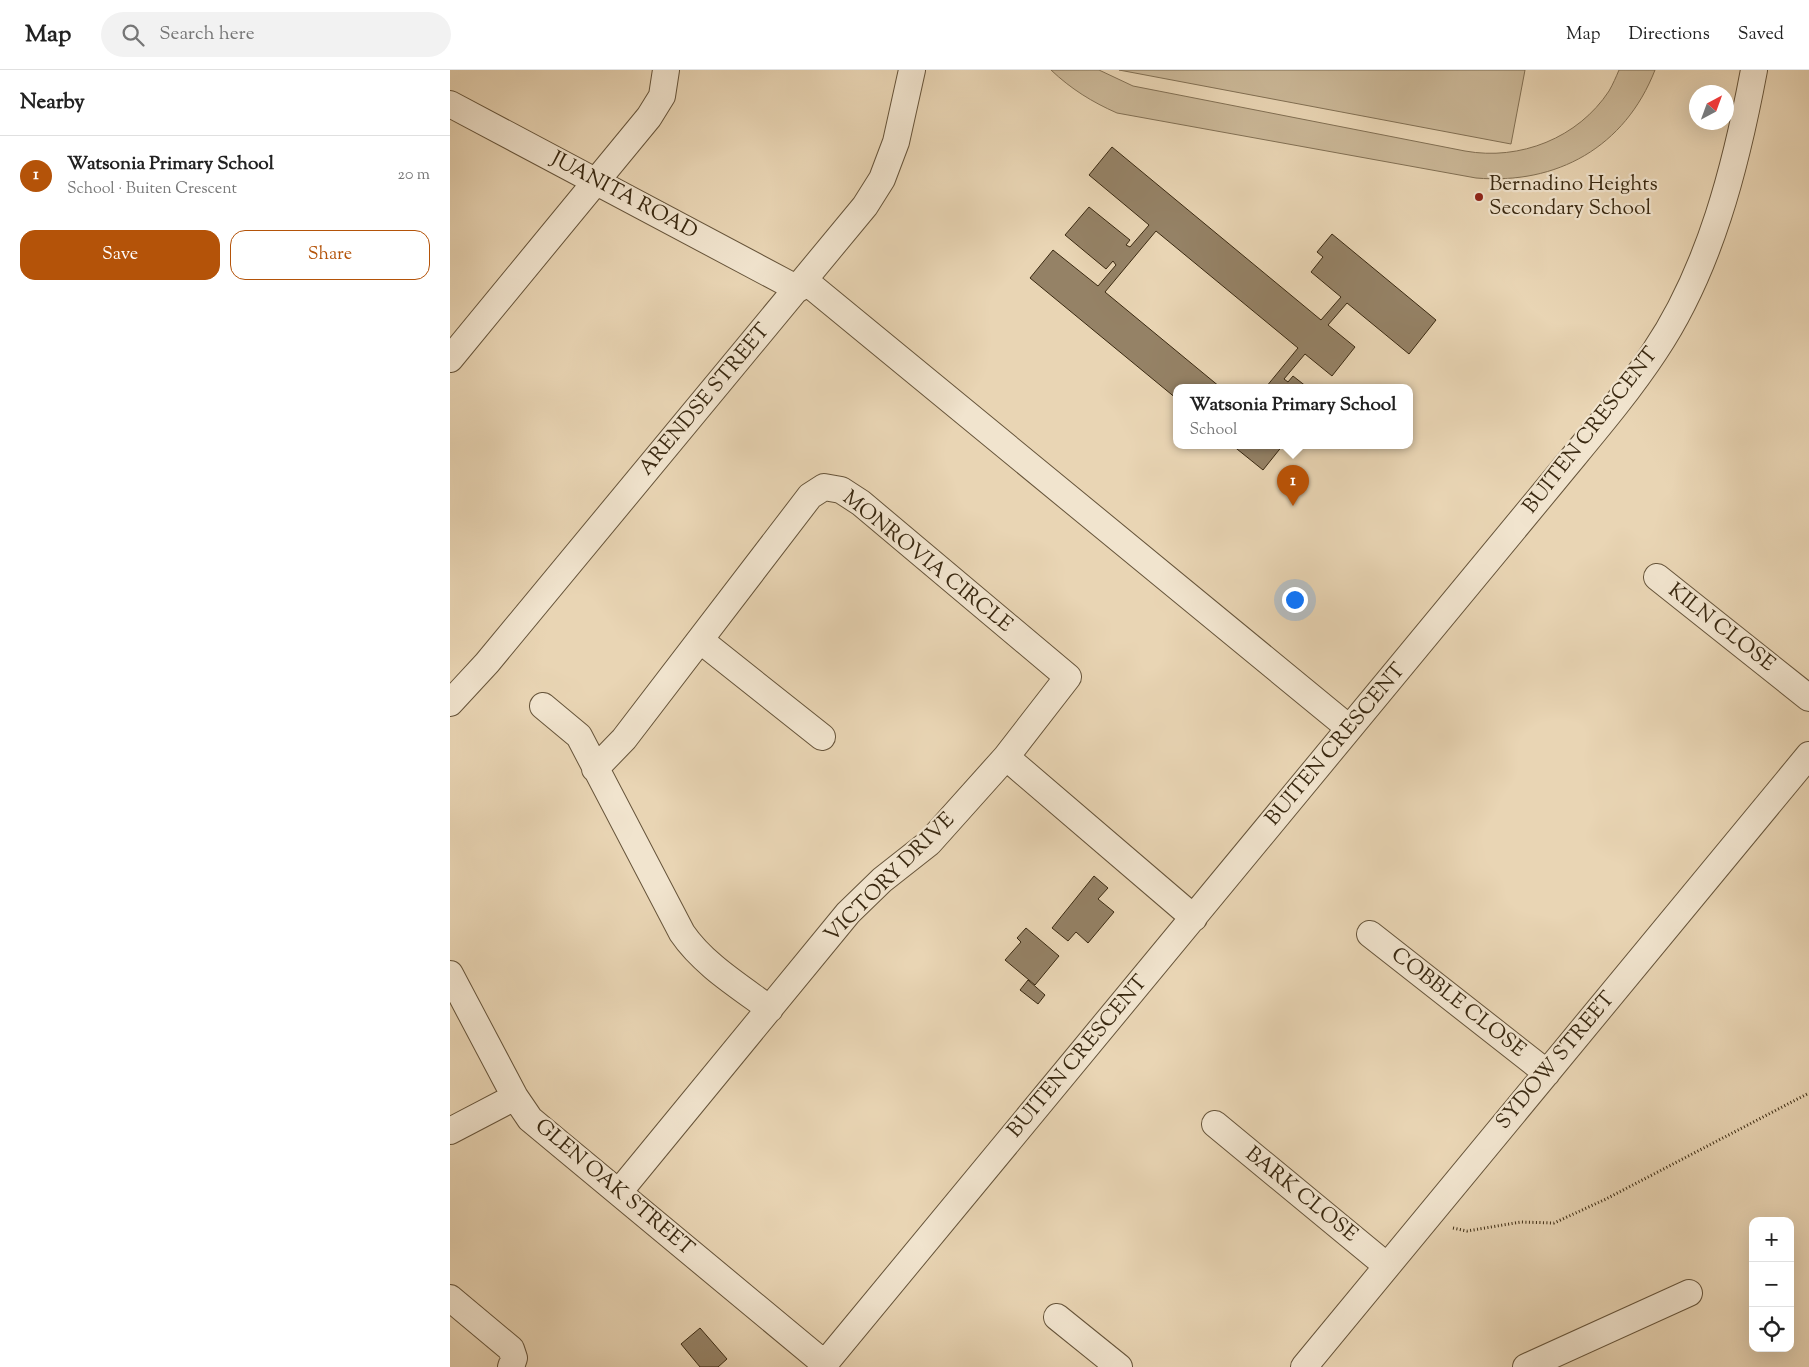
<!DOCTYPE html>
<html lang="en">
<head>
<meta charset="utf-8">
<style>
  :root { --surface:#fff; --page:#f2f2f2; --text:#222; --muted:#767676; --line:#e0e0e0; --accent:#b45309 }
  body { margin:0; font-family:"Sorts Mill Goudy",serif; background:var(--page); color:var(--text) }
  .controls { position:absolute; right:15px; bottom:15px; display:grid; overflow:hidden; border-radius:10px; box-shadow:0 5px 20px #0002 }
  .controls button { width:45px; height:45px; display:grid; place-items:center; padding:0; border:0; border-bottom:1px solid var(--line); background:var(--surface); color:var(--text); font:25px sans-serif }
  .compass { position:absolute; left:1239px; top:15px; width:45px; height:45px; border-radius:50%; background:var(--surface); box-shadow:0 5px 20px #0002; rotate:41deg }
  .you { position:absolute; left:844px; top:529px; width:18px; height:18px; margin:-12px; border:4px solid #fff; border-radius:50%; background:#1a73e8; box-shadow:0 0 0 8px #1a73e833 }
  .badge { display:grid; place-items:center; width:32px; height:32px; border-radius:50%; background:var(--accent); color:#fff; font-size:16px; font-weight:700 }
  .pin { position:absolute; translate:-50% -41px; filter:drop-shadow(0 1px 2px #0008) }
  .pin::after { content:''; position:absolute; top:26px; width:18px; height:15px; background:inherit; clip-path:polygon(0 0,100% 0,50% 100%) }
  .popup { position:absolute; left:723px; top:314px; width:240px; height:65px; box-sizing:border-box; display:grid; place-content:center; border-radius:10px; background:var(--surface); filter:drop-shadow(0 1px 4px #0005); font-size:16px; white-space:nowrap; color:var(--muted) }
  .popup b { font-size:19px; color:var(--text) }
  .popup::after { content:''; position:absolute; left:50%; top:100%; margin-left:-10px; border:10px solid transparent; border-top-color:var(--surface) }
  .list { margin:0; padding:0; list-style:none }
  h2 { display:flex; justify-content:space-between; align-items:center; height:65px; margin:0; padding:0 20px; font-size:21px }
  h2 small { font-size:16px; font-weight:400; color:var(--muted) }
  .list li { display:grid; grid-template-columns:32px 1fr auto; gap:15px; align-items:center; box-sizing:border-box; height:80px; padding:0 20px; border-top:1px solid var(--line) }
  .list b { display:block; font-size:19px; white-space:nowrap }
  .list p { margin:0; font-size:16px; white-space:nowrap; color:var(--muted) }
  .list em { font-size:16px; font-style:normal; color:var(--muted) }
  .actions { display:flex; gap:10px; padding:15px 20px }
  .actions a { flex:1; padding:11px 0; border:1px solid var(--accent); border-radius:15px; text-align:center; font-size:18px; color:var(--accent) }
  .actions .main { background:var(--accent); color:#fff }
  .icon { flex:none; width:28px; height:28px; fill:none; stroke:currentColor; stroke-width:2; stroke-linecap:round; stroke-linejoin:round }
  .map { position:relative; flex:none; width:1359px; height:1297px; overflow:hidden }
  header { display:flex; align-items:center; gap:30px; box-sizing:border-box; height:70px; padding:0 25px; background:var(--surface); border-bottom:1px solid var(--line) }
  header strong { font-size:24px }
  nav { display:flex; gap:28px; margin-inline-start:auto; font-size:18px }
  .search { width:350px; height:45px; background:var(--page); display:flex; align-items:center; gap:12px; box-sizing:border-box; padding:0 18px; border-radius:28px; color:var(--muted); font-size:19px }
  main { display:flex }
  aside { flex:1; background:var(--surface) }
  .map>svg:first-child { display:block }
  .green { fill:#cbb898; stroke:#827054 }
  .building { fill:#958266; stroke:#3a2911 }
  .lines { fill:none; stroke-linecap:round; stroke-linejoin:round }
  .minor-casing { stroke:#66543a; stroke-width:28 }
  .path { stroke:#3a2911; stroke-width:3; stroke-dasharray:1 2.5; stroke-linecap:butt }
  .minor { stroke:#f1e4ce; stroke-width:26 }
  .poi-dot { fill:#8f2418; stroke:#f1e4ce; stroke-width:2 }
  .labels { text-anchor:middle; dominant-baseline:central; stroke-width:4.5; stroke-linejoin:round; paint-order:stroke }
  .poi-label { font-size:21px; fill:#3a2911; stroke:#f1e4ce; text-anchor:start }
  .street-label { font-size:21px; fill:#3a2911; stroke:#f1e4ce }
</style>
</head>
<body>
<header>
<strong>Map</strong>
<div class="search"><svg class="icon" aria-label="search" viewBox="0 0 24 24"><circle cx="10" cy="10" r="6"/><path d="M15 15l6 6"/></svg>Search here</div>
<nav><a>Map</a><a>Directions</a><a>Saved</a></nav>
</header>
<main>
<aside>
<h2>Nearby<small></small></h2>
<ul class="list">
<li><span class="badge">1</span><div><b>Watsonia Primary School</b><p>School · Buiten Crescent</p></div><em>20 m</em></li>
</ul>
<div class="actions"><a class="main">Save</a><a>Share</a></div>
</aside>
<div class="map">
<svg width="1359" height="1297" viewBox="0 0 1359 1297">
  <rect width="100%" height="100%" fill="#e9d5b4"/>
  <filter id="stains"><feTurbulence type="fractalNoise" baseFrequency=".004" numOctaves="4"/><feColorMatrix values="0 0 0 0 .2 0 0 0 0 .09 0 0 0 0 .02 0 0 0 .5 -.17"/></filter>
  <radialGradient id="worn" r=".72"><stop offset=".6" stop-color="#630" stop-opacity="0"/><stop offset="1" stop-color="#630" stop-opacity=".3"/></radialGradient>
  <!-- green -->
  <path class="green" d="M601,0H649L683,16L1015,81C1070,91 1128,68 1159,21C1163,14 1166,7 1169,0H1205C1175,77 1107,115 1026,108L667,43C642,32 621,19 601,0Z
    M669,0H1075L1061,74Z"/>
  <!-- building -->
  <path class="building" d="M662,77L871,250L891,227L861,202L873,187L867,182L882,164L986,250L959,284L897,233L878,255L905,277L882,306L855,284L834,309L838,312L843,306L857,317H816L848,278L706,161L655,222L770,317H727V329L580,208L603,180L648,216L666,195L663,191L656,199L615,165L639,137L680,170L676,175L680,177L699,155L639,105Z
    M782,375H833L813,400Z
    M644,806L658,818L648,829L664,842L638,873L626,862L618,871L602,858Z
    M576,858L609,886L585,915L555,890L571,872L567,868Z
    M578,910L595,925L588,934L570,920Z
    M250,1258L277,1289L268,1297H250L231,1274Z"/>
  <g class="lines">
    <defs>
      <path id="minor" d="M0,34L348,219
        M354,210L899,658
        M0,289L199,47L212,26L216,0
        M1207,507L1359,628
        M250,570L372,667
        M0,633L37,593L415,136L432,109L446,72L462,0
        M93,636L129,666L232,863C253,894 289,916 320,939
        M556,687L744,848
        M145,699L174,669L360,426L374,417L391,420L411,433L618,607L556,687L479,773L432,810L398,843L169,1122
        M920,864L1097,1003
        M0,904L65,1027L80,1049L375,1294
        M765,1054L937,1196
        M0,1061L65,1027
        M0,1228L61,1279L64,1288L61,1297
        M607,1247L669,1297
        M372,1297L1102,413C1137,370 1174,328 1205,281C1260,199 1286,96 1304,0
        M854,1297L1359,685
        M1076,1297L1239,1223"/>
    </defs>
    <!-- minor casing -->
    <use href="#minor" class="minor-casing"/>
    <!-- path -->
    <path class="path" d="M1003,1158L1017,1161L1071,1152L1104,1153L1156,1129L1359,1023"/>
    <!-- minor -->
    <use href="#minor" class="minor"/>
  </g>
  <!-- markers -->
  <circle class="poi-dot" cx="1029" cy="127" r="5"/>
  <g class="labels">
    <!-- poi labels -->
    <g class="poi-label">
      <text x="1039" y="115">Bernadino Heights<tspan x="1039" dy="24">Secondary School</tspan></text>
    </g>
    <!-- street labels -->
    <g class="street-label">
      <text transform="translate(174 126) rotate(28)">JUANITA ROAD</text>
      <text transform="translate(255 330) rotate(-50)">ARENDSE STREET</text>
      <text transform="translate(1141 361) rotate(-52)">BUITEN CRESCENT</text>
      <text transform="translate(477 492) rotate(39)">MONROVIA CIRCLE</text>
      <text transform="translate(1271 558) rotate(38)">KILN CLOSE</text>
      <text transform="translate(886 675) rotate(-50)">BUITEN CRESCENT</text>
      <text transform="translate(440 808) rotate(-45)">VICTORY DRIVE</text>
      <text transform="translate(1008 933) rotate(38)">COBBLE CLOSE</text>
      <text transform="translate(628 987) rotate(-50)">BUITEN CRESCENT</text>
      <text transform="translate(1106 991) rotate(-50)">SYDOW STREET</text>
      <text transform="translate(164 1118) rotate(40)">GLEN OAK STREET</text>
      <text transform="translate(851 1125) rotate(39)">BARK CLOSE</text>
    </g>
  </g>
  <rect width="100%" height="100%" filter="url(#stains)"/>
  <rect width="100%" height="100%" fill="url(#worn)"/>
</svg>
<div class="controls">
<button>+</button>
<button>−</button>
<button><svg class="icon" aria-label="locate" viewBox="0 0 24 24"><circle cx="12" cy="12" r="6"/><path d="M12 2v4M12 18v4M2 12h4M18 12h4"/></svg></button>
</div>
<svg class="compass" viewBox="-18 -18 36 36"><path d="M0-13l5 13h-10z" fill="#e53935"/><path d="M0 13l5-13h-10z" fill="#767676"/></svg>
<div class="you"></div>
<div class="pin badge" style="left:843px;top:436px">1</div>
<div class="popup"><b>Watsonia Primary School</b>School</div>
</div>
</main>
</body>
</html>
